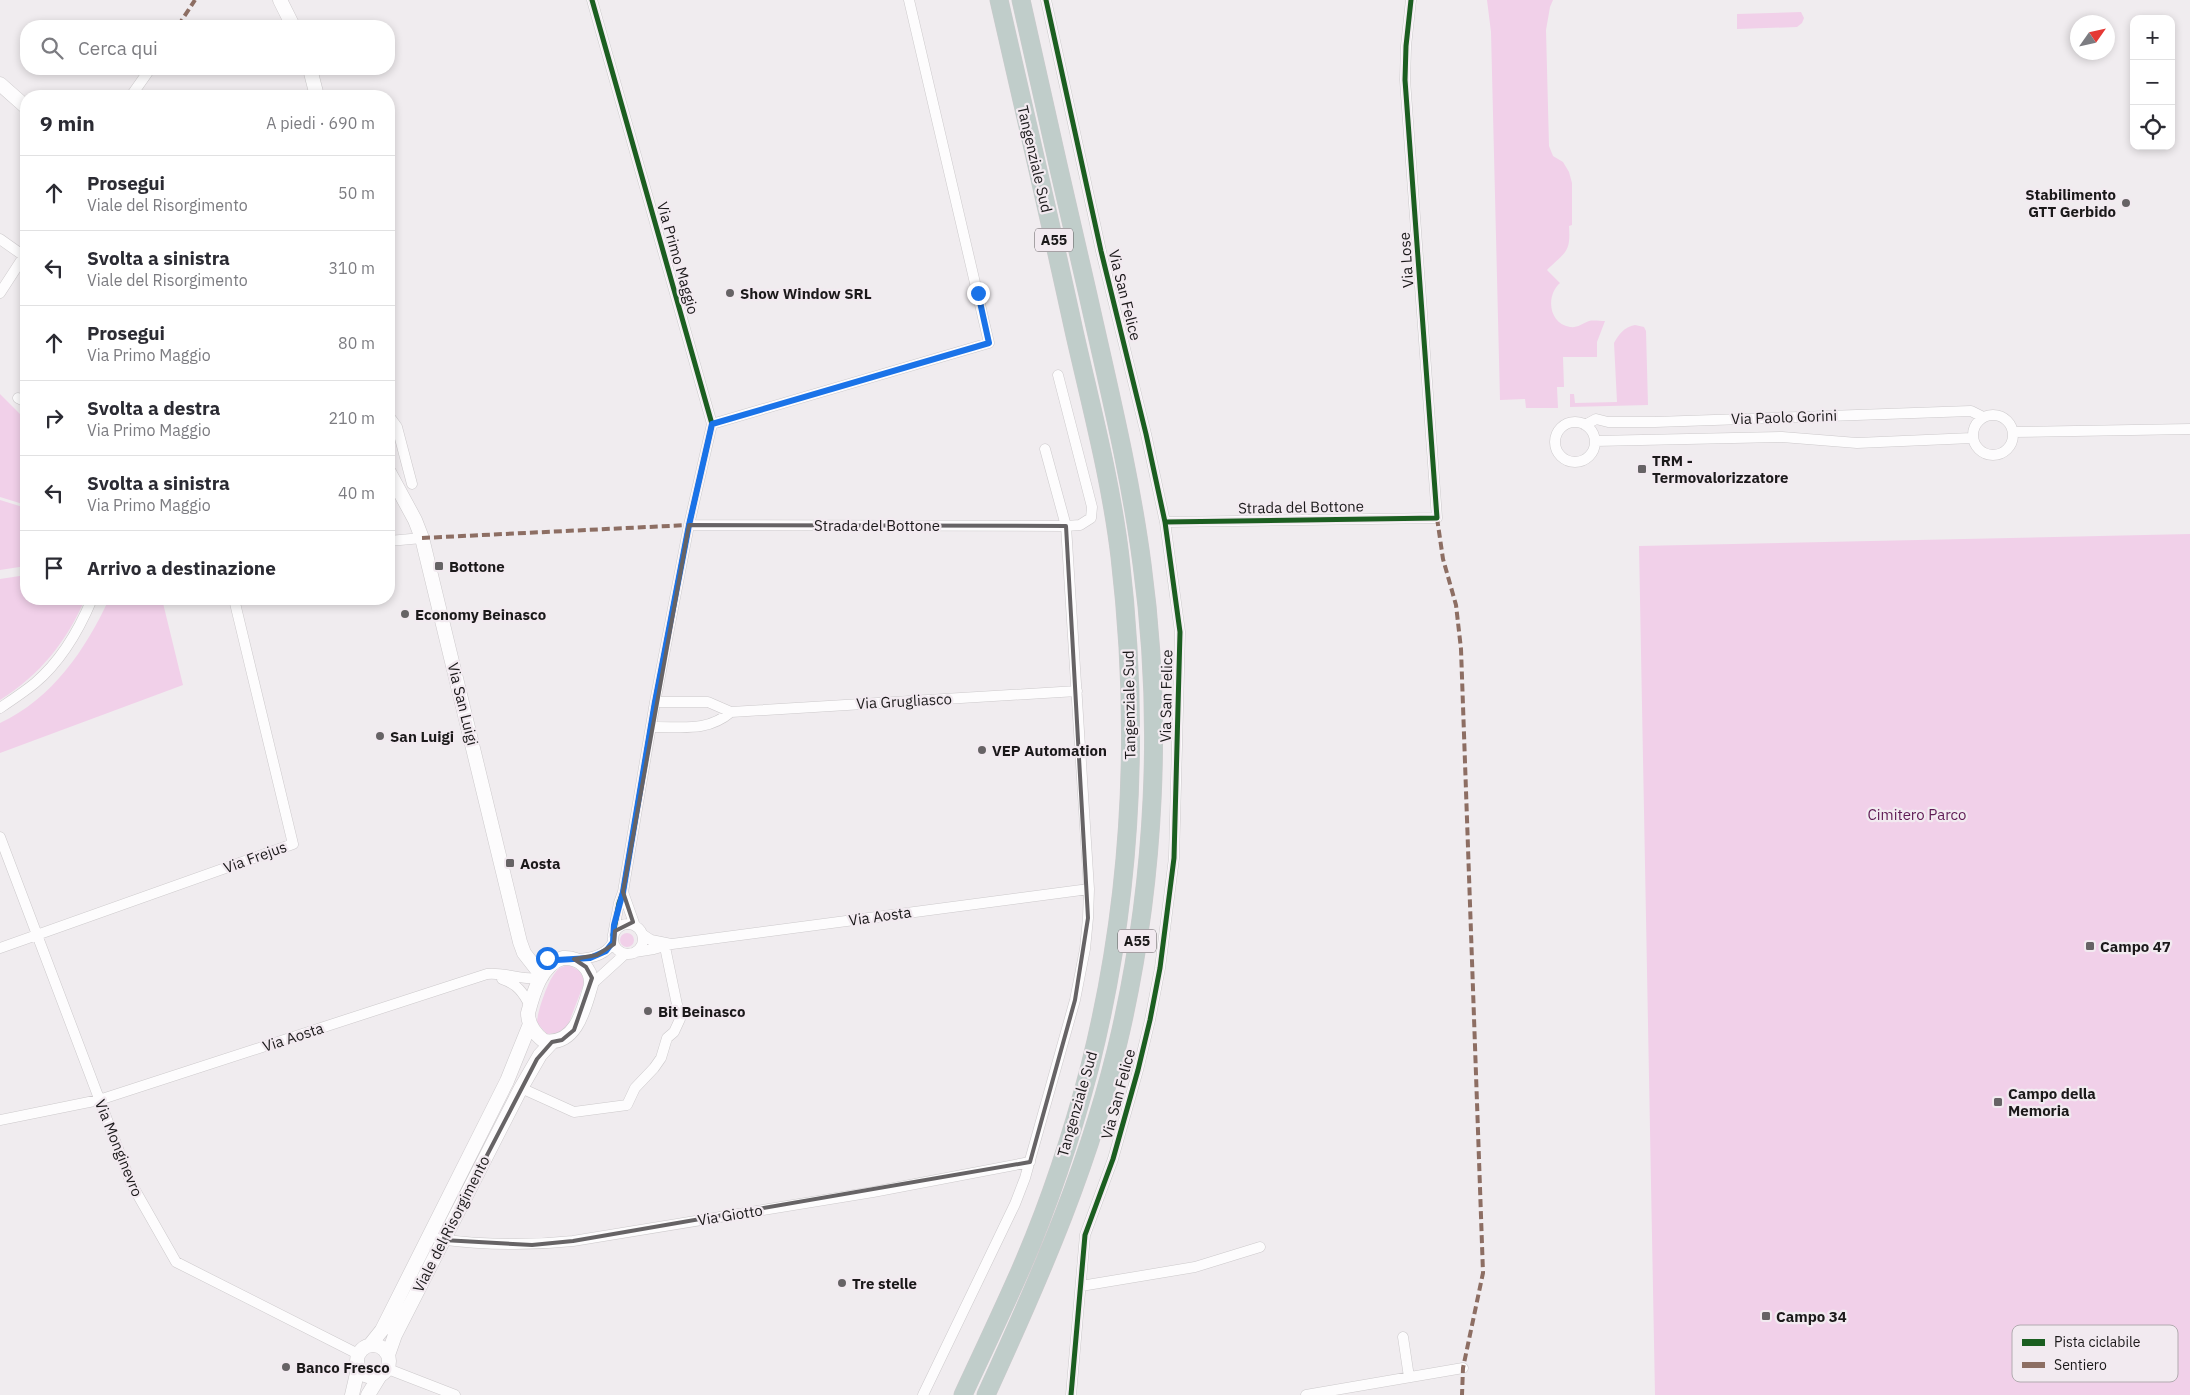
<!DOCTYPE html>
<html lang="it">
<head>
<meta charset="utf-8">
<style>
  :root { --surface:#fff; --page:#f7f7f7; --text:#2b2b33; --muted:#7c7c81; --line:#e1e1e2 }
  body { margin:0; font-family:"IBM Plex Sans",sans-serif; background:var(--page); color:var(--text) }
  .controls { position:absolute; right:15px; top:15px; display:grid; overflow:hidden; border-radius:10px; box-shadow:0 2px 8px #0003 }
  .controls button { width:45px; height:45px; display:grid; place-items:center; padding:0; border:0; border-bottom:1px solid var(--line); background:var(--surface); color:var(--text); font:25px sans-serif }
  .compass { position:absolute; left:2070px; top:15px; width:45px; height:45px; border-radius:50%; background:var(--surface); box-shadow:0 2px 8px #0003; rotate:56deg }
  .stop { position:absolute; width:15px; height:15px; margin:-11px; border:4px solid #1a73e8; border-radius:50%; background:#fff }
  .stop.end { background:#1a73e8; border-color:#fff; box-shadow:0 1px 5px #0008 }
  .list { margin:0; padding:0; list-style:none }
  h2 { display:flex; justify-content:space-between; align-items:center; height:65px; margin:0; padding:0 20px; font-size:21px }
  h2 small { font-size:16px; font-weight:400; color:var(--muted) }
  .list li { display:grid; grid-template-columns:32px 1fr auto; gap:15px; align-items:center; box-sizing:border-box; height:75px; padding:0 20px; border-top:1px solid var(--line) }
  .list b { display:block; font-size:19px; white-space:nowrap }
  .list p { margin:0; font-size:16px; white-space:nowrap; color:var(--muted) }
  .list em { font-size:16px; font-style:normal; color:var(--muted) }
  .icon { flex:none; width:28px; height:28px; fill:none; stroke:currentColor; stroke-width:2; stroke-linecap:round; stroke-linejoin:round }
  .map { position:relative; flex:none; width:2190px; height:1395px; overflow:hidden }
  .search { position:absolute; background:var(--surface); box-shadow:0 2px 8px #0003; left:20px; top:20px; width:375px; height:55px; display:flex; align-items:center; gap:12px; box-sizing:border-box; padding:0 18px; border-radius:20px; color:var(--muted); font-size:19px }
  .panel { position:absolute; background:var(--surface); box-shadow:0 2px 8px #0003; left:20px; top:90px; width:375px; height:515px; border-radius:20px }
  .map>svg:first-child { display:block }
  .green { fill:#f1d0e9 }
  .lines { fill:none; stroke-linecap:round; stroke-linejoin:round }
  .street-casing { stroke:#ccc9cb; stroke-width:11 }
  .secondary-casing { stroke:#ccc9cb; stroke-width:15 }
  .highway-casing { stroke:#cccacc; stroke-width:19 }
  .street { stroke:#fdfcfd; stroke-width:10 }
  .secondary { stroke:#fdfcfd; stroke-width:14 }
  .highway { stroke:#c0cdca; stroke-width:18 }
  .quiet { stroke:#8d6e63; stroke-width:4; stroke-dasharray:8 4; stroke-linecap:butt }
  .cycleway-casing { stroke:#f2eaf0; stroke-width:8 }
  .cycleway { stroke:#1b5e20; stroke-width:5 }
  .route { stroke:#1a73e8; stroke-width:6 }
  .marked { fill:none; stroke:#666365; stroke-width:4; stroke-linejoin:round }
  .poi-dot { fill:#666365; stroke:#f2eaf0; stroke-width:2 }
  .labels { text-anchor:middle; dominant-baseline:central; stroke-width:4.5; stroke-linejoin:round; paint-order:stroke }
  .shield { fill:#f2eaf0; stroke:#5c585a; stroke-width:1 }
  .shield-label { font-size:14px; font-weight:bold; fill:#1b191a }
  .street-label { font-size:15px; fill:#1b191a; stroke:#f2eaf0 }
  .poi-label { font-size:15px; font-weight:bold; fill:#1b191a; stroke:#f2eaf0; text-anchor:start }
  .park-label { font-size:15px; fill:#5f1d55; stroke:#f2eaf0 }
  .key { fill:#f2eaf0; stroke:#b2abb0; stroke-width:1 }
  .key-label { font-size:14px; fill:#1b191a }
</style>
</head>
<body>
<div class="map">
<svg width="2190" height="1395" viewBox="0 0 2190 1395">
  <rect width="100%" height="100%" fill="#f0ecef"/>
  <!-- green -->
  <path class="green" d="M1487,0H1553L1550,7L1546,30L1549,146L1553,156L1563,162L1569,172L1572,183V225L1569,226C1571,253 1565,252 1547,270L1560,283C1546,295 1548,323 1570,327C1577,328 1582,324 1589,321C1593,320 1600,321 1605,321L1597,342V357H1563L1564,387H1557L1558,408H1526L1525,399L1500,400L1491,32Z
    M1801,12L1804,18L1802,23L1797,27L1737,29V14Z
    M1635,325L1644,327L1646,331L1648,405L1570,407V394H1574L1575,403L1617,402L1614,343C1619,334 1624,327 1635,325Z
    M0,394L26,420V505L0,497Z
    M0,500L26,508V566L0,570Z
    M2190,534V1395H1655L1639,546Z
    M26,575V599H85C67,641 40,675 0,700V579Z
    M109,599H162L183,685L0,753V723C52,699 86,649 109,599Z
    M620 940a7 7 0 1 1 14 0a7 7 0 1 1-14 0Z
    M569,965L581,972L584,981L583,986L568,1025L560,1033L547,1034L537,1023C537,1012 548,981 555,973C558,968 563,966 569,965Z"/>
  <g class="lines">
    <defs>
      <path id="street" d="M592,0L712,424L689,525L655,702L623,892L619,903L613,935
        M1046,0L1101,251L1146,434L1165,522L1180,632L1174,858L1160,968L1150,1020L1138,1070L1113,1159L1085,1235L1071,1395
        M131,96L150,69
        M0,239L24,256L26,252
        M0,293L24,256L26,258
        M18,398L26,402
        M1973 435a20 20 0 1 1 40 0a20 20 0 1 1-40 0Z
        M389,416L397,427L412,484
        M1555 442a20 20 0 1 1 40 0a20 20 0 1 1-40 0Z
        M712,424L989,343L909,0
        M1585,425L1596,419L1608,422H1655L1971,411L1983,417
        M2013,432L2190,429
        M1595,441L1782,437L1857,443L1972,438
        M1165,522L1437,518L1405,80L1406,46L1411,0
        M689,525L1066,526L1080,525L1091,518L1092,507L1058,375
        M389,541L422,538
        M655,702H708L731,712
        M0,708C12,700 24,692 35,683C61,661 79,630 92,599
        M651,727C681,726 706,733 731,712L1077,691
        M0,837L131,1183L176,1262L358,1354
        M623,892L635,926
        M613 939a15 15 0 1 1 30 0a15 15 0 1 1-30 0Z
        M642,934L651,940L671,944
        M0,948L293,844L234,599
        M635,952L654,949L672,944L1089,889
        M574,959C588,959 606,956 613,942
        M502,979C517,984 523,992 530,1006
        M591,985L625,954
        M521,1088L574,1112L627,1105L635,1088L654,1068L661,1058L667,1038L674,1032L680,1019L665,947
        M0,1120L99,1100L487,974C506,972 522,981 541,978
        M438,1239C484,1245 527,1246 573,1241L873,1192L1030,1162
        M1081,1286L1195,1267L1260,1247
        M1403,1337L1409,1377
        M388,1369L455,1395
        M923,1395L1015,1204L1025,1178L1075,1000L1085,949L1088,918L1089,889L1066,526L1045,449
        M1306,1395L1463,1368"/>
      <path id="secondary" d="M280,0L293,26
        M310,69L317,96
        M0,84L26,107
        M389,472L415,520L422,538L520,942L524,953L542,976
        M563,958C579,957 592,968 591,985C584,1009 576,1046 544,1041C535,1034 528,1025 528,1013C533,994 541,964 563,958Z
        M357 1361a16 16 0 1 1 32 0a16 16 0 1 1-32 0Z
        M370,1345L382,1330L507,1081L530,1024
        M388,1355L395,1335L521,1088L540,1055L552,1042
        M352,1395L358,1369
        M368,1395L379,1377"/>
      <path id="highway" d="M963,1395C982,1354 1002,1312 1020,1271C1049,1205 1072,1135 1090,1066C1132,899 1140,727 1120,557C1111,481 1091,406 1074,331C1050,220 1024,110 999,0
        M986,1395C1041,1275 1092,1159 1121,1030C1155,879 1163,718 1142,564C1130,473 1108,385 1088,295C1065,197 1043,98 1021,0"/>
    </defs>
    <!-- street casing -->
    <use href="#street" class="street-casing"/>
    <!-- secondary casing -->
    <use href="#secondary" class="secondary-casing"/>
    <!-- highway casing -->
    <use href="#highway" class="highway-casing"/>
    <!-- street -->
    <use href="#street" class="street"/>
    <!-- secondary -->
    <use href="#secondary" class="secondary"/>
    <!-- highway -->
    <use href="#highway" class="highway"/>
    <!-- quiet -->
    <path class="quiet" d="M178,26L195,0
      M1437,518L1443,559L1456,605L1461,649L1483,1273L1463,1368L1462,1395
      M422,538L689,525"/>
    <defs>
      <path id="cycleway" d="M592,0L712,424L689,525L655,702L623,892L619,903L613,935
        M1046,0L1101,251L1146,434L1165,522L1180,632L1174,858L1160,968L1150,1020L1138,1070L1113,1159L1085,1235L1071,1395
        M1165,522L1437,518L1405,80L1406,46L1411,0"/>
    </defs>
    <!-- cycleway casing -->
    <use href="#cycleway" class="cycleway-casing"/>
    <!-- cycleway -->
    <use href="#cycleway" class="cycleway"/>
  </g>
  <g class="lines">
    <!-- route -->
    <path class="route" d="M547,958L557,960L590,958L606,951L613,942L614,925L623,892L655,702L689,525L712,424L989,343L978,293"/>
  </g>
  <!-- marked area -->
  <path class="marked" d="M689,525L1066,526L1088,918L1075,1000L1030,1162L573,1241L532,1245L443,1240L537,1059L552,1042L562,1040L574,1030L592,978L586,967L574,959L597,955L614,944L615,931L633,922L623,892Z"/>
  <!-- markers -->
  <g class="poi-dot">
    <circle cx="2126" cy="203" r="5"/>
    <circle cx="730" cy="293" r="5"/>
    <rect x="1637" y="464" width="10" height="10" rx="2.5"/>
    <rect x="434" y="561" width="10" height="10" rx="2.5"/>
    <circle cx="405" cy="614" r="5"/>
    <circle cx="380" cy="736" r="5"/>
    <circle cx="982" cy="750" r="5"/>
    <rect x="505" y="858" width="10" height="10" rx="2.5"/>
    <rect x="2085" y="941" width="10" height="10" rx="2.5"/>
    <circle cx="648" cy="1011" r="5"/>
    <rect x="1993" y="1097" width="10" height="10" rx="2.5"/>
    <circle cx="842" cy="1283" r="5"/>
    <rect x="1761" y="1311" width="10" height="10" rx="2.5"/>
    <circle cx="286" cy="1367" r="5"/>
  </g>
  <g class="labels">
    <!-- shield labels -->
    <g class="shield">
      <rect x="1035" y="228.5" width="38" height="23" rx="4"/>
      <rect x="1118" y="929.5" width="38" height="23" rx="4"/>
    </g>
    <g class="shield-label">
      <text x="1054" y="240">A55</text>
      <text x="1137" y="941">A55</text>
    </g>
    <!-- street labels -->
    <g class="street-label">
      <text transform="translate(1035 159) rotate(77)">Tangenziale Sud</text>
      <text transform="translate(678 258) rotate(74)">Via Primo Maggio</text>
      <text transform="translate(1406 260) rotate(-94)">Via Lose</text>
      <text transform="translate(1125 295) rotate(76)">Via San Felice</text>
      <text transform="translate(1784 417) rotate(-2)">Via Paolo Gorini</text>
      <text transform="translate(1301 507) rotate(-1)">Strada del Bottone</text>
      <text x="877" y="525">Strada del Bottone</text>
      <text transform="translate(1166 696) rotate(-89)">Via San Felice</text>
      <text transform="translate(904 701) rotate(-3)">Via Grugliasco</text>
      <text transform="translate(463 704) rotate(76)">Via San Luigi</text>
      <text transform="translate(1129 705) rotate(-91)">Tangenziale Sud</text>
      <text transform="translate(255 857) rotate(-20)">Via Frejus</text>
      <text transform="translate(880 916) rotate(-8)">Via Aosta</text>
      <text transform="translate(293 1037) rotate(-18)">Via Aosta</text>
      <text transform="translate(1118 1094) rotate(-75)">Via San Felice</text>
      <text transform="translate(1077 1104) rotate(-74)">Tangenziale Sud</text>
      <text transform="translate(119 1148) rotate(68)">Via Monginevro</text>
      <text transform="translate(730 1215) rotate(-9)">Via Giotto</text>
      <text transform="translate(451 1224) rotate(-63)">Viale del Risorgimento</text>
    </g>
    <!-- poi labels -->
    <g class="poi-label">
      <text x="2116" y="194" text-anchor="end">Stabilimento<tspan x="2116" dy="17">GTT Gerbido</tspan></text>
      <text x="740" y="293">Show Window SRL</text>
      <text x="1652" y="460">TRM -<tspan x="1652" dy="17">Termovalorizzatore</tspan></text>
      <text x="449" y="566">Bottone</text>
      <text x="415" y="614">Economy Beinasco</text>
      <text x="390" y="736">San Luigi</text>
      <text x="992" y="750">VEP Automation</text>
      <text x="520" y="863">Aosta</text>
      <text x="2100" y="946">Campo 47</text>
      <text x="658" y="1011">Bit Beinasco</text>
      <text x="2008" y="1093">Campo della<tspan x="2008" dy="17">Memoria</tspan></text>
      <text x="852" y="1283">Tre stelle</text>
      <text x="1776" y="1316">Campo 34</text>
      <text x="296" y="1367">Banco Fresco</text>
    </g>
    <!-- park labels -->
    <g class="park-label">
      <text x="1917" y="814">Cimitero Parco</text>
    </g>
  </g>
  <!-- legend -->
  <rect x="2012" y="1325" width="166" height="57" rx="8" class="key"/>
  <rect x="2022" y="1339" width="23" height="7" fill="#1b5e20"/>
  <rect x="2022" y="1362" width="23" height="6" fill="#8d6e63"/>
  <g class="key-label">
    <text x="2054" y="1347">Pista ciclabile</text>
    <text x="2054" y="1370">Sentiero</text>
  </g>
</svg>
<div class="controls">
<button>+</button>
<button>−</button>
<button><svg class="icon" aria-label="locate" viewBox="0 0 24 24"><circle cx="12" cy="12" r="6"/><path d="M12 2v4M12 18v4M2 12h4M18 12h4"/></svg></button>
</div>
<svg class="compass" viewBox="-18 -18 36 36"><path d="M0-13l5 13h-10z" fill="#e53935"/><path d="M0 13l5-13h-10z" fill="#7c7c81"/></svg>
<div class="stop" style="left:547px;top:958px"></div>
<div class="stop end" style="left:978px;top:293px"></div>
<div class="search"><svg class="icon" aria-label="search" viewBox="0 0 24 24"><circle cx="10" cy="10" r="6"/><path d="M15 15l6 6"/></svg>Cerca qui</div>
<section class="panel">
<h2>9 min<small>A piedi · 690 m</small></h2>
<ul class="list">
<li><svg class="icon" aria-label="ahead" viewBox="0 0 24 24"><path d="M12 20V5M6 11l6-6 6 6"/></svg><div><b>Prosegui</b><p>Viale del Risorgimento</p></div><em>50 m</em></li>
<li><svg class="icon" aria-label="left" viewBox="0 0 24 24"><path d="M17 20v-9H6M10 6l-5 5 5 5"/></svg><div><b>Svolta a sinistra</b><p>Viale del Risorgimento</p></div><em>310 m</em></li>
<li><svg class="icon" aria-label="ahead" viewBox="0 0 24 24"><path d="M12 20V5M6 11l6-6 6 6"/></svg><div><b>Prosegui</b><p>Via Primo Maggio</p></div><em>80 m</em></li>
<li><svg class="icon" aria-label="right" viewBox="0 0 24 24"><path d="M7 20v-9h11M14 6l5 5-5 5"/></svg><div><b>Svolta a destra</b><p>Via Primo Maggio</p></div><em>210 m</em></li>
<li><svg class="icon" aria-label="left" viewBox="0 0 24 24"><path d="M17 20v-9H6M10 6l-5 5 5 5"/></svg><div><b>Svolta a sinistra</b><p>Via Primo Maggio</p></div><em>40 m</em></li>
<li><svg class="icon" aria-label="arrive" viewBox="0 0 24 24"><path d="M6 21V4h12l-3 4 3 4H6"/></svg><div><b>Arrivo a destinazione</b></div></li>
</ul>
</section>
</div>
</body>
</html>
